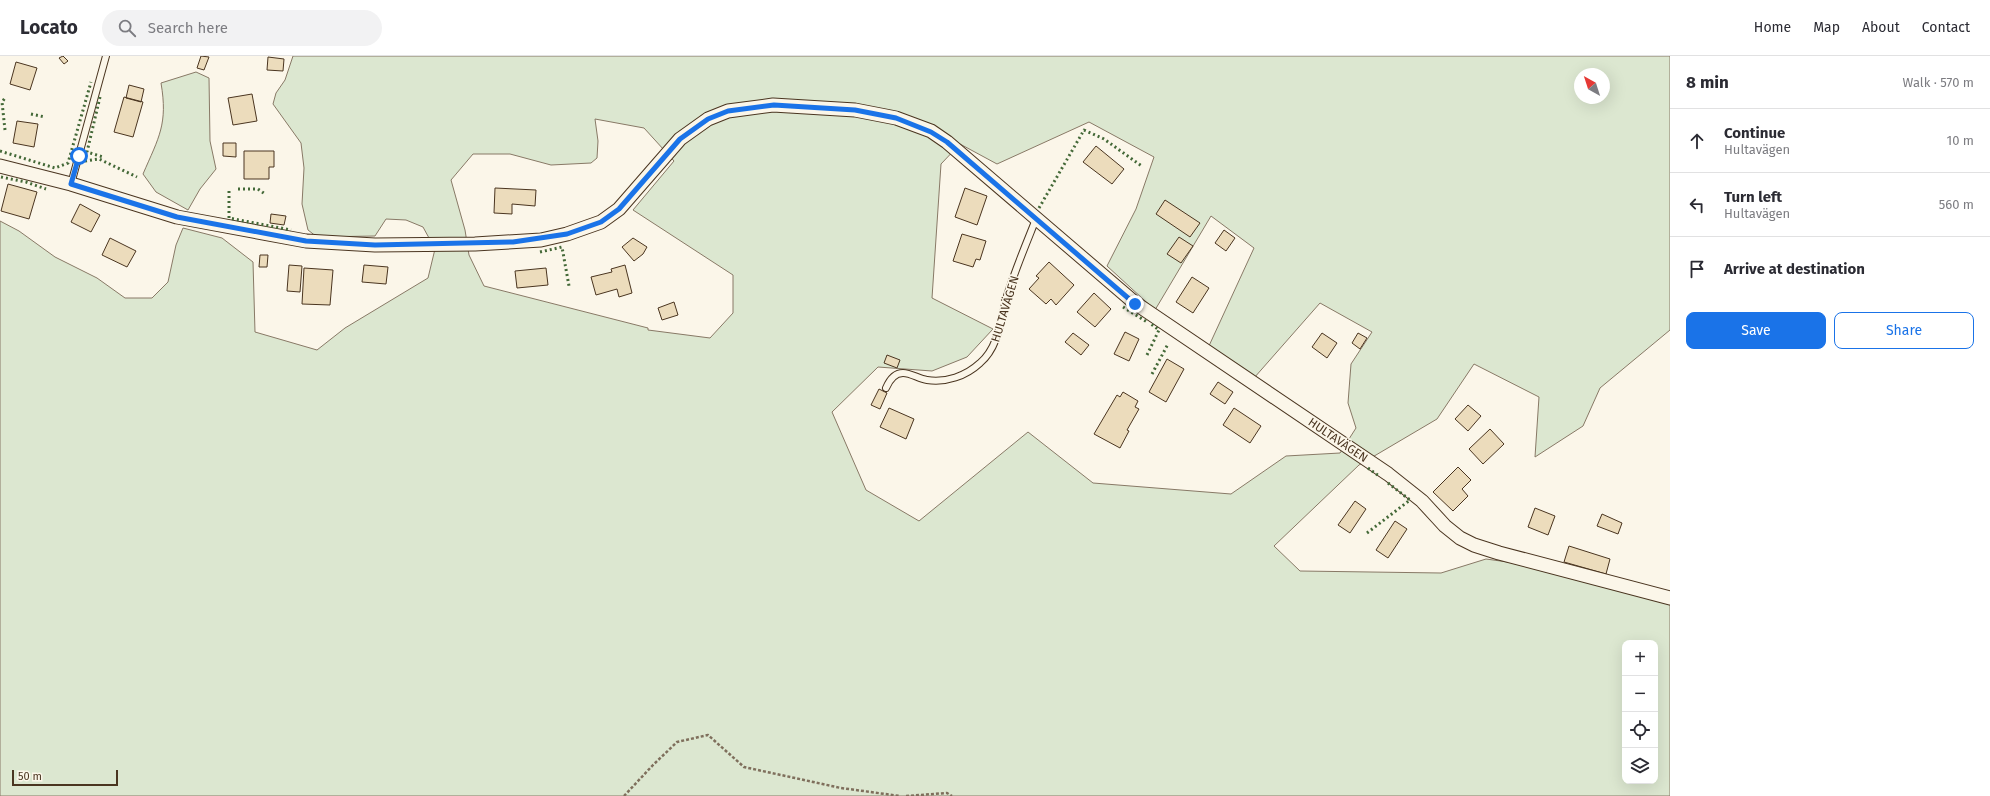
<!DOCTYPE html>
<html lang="en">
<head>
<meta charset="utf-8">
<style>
  :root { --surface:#fff; --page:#f2f2f3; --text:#2b2b33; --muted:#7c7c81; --line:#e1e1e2; --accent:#1a73e8 }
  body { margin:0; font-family:"Fira Sans",sans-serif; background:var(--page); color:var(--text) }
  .controls { position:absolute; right:12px; bottom:12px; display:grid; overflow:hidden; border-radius:8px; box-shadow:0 4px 16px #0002 }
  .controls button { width:36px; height:36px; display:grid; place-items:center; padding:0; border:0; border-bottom:1px solid var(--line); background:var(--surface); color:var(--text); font:20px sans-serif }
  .compass { position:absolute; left:1574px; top:12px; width:36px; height:36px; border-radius:50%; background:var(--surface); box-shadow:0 4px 16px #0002; rotate:321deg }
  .scale { position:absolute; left:12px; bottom:10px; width:106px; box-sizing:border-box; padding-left:4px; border:2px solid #4a3520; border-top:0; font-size:11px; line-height:14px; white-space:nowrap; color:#4a3520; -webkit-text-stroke:3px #fbf6e9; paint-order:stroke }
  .stop { position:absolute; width:12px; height:12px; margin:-9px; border:3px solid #1a73e8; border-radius:50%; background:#fff }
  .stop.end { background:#1a73e8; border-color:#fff; box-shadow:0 1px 4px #0008 }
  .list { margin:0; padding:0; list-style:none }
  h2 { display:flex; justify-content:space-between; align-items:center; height:52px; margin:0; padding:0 16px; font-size:17px }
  h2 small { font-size:13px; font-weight:400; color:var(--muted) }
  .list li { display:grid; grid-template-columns:26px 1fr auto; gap:12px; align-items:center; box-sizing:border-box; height:64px; padding:0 16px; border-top:1px solid var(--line) }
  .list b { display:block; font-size:15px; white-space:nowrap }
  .list p { margin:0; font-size:13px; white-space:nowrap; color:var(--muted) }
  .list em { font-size:13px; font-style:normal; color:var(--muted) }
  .actions { display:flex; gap:8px; padding:12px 16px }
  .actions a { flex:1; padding:9px 0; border:1px solid var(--accent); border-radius:8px; text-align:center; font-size:14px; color:var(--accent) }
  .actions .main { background:var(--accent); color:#fff }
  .icon { flex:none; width:22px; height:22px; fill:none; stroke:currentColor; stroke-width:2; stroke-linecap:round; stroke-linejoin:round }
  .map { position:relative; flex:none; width:1670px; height:740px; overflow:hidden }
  header { display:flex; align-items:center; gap:24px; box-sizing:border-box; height:56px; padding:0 20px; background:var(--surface); border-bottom:1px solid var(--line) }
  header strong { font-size:19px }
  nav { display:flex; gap:22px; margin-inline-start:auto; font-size:14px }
  .search { width:280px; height:36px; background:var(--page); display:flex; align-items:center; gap:10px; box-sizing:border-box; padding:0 14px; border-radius:22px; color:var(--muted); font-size:15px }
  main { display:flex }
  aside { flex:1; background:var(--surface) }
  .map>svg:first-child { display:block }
  .green { fill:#dce7d0; stroke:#887966; fill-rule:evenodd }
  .building { fill:#ecdcbc; stroke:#4a3520 }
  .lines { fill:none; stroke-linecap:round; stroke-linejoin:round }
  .lane-casing { stroke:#4a3520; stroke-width:8 }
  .street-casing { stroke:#4a3520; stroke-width:15 }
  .path { stroke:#7f6f5c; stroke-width:2.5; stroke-dasharray:3 2; stroke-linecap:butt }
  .lane { stroke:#fbf6e9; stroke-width:6 }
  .street { stroke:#fbf6e9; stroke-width:13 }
  .hedge { stroke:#436837; stroke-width:3; stroke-dasharray:2 3; stroke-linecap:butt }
  .route { stroke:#1a73e8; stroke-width:5 }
  .labels { text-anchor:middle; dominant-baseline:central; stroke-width:3; stroke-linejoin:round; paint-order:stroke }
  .street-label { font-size:12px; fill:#4a3520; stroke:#fbf6e9 }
</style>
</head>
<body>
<header>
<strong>Locato</strong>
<div class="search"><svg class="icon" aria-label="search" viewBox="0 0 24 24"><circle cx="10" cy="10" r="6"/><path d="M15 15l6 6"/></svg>Search here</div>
<nav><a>Home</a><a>Map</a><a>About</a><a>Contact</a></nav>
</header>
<main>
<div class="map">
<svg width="1670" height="740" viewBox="0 0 1670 740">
  <rect width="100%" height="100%" fill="#fbf6e9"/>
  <!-- green -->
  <path class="green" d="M293,0H1670V274L1600,332L1583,370L1535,401L1539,341L1474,308L1437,363L1359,409L1274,490L1300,515L1441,517L1486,503L1515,507L1670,548V740H0V165L19,175L55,201L97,222L125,242H152L168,226L176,189L183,172L222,182L253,206L255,276L317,294L345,272L428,222L435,193L423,171L406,164L386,163L375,180L317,181L308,174L302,148L304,112L301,87L273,48L276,37L285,24ZM1580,18H1604V42H1580ZM595,63L644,72L674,105L633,154L733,219V257L710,282L648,274V272L484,230L469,199L465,174L451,124L473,98H510L551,109L591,107L597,102L598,85ZM1089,66L1154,101L1136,153L1107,210L1155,254L1211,160L1254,192L1208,292L1254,322L1320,247L1372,276L1351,308L1348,347L1356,372L1340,397L1286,400L1231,438L1093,427L1028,376L919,465L866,434L832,356L878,311L932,315L967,301L993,273L932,242L941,108L960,88L997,108ZM1625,587H1655V725H1625Z
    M196,16L209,22L210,85L216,113L200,133L188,154L156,136L143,118C159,81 168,68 161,27Z"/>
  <!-- building -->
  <path class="building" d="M63,0L68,5L64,8L59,2Z
    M201,0L209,1L204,14L197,12Z
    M268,1L284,3L283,15L267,14Z
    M16,6L37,12L30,34L10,28Z
    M129,29L144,33L141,46L126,42Z
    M252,38L257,65L233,69L228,42Z
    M124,41L143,46L133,81L114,76Z
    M17,65L38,68L34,91L13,87Z
    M223,87H236V101L223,100Z
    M1096,90L1124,113L1112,128L1083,106Z
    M244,95H274V111H269V123H244Z
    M8,128L37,136L29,163L1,155Z
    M495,132L536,134L535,150L512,148V158L494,157Z
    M965,132L987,140L977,169L955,161Z
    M1165,144L1200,167L1190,181L1156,158Z
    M80,148L100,159L91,176L71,166Z
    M271,158L286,160L284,169L270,167Z
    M1224,174L1235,182L1226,195L1215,187Z
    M962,178L986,185L980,204L976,203L973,211L953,205Z
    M1179,181L1193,190L1181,207L1167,198Z
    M110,182L136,195L127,211L102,199Z
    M633,182L647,191L643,198L634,205L622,191Z
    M260,199H268L267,211H259Z
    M1049,206L1074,229L1056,249L1051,243L1046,248L1029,233L1039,222L1036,220Z
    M289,209L302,210L300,236L287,235Z
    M364,209L388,211L386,228L362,226Z
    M625,209L632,237L619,241L617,233L596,239L591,221L612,216L611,213Z
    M304,212L333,214L330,249L302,248Z
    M546,212L548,229L517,232L515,215Z
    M1192,221L1209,232L1193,257L1176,246Z
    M1094,237L1111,253L1095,271L1077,256Z
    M674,246L678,259L662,264L658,252Z
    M1125,276L1139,283L1129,305L1114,298Z
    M1073,277L1089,289L1081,299L1065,286Z
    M1322,277L1337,287L1327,302L1312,291Z
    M1358,277L1367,282L1360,293L1352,287Z
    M887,299L900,304L897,312L884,307Z
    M1167,303L1184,313L1166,346L1149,336Z
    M1218,326L1233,336L1225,348L1210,338Z
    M879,333L887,337L880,353L871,349Z
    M1123,336L1138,345L1135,351L1139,353L1127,374L1129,375L1120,392L1094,378L1117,339L1120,341Z
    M1468,349L1481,360L1468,375L1455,363Z
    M889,352L914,363L906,383L880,371Z
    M1234,352L1261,370L1250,387L1223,369Z
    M1490,373L1504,388L1483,408L1469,393Z
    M1458,411L1471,424L1462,433L1468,440L1453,455L1433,436Z
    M1355,445L1366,453L1350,477L1338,469Z
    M1535,452L1555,460L1548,479L1528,471Z
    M1602,458L1622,467L1618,478L1597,470Z
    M1395,465L1407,473L1388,502L1376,494Z
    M1569,490L1610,503L1606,518L1564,506Z"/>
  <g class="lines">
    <defs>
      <path id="lane" d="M71,128L106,0
        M886,332C889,325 894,317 903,317C911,317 919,323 927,324C946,327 966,320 980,307C999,291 1001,262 1007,240C1015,214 1026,188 1036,163"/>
      <path id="street" d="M0,110L71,128L177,161L306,185L375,189L475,188L541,184L567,178L601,166L619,153L680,83L708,63L728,55L773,49L855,54L896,62L931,75L947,86L1135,247L1388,418L1422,445L1445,470L1460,482L1474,489L1499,497L1670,542"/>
    </defs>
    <!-- lane casing -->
    <use href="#lane" class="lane-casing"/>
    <!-- street casing -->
    <use href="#street" class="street-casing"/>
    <!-- path -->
    <path class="path" d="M624,740L653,709L677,686L708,679L744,711L841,732L900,740
      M906,740L947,737L952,740"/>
    <!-- lane -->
    <use href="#lane" class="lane"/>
    <!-- street -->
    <use href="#street" class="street"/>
    <!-- hedge -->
    <path class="hedge" d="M100,41L87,96L103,101
      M31,58L45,61
      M5,74L2,46L5,42
      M0,95L55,112L68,107L91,26
      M85,105L99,103L137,121
      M1,121L26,126L46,133
      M238,133H258L265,138
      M229,135V162L291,174
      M1039,152L1084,74L1104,83L1143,111
      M540,196L562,191L569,230
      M1123,251L1147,266
      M1147,299L1159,274L1151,268
      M1152,318L1168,288
      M1368,412L1379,420
      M1367,477L1410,444L1388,427"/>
  </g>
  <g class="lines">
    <!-- route -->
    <path class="route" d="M79,100L71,128L177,161L306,185L375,189L513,186L567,178L601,166L619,153L680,83L708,63L728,55L774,49L855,54L896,62L931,76L947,86L1135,248"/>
  </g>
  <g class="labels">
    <!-- street labels -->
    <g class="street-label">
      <text transform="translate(1005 253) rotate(-73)">HULTAVÄGEN</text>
      <text transform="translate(1338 384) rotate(34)">HULTAVÄGEN</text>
    </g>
  </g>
</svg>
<div class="controls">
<button>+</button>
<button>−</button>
<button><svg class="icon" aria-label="locate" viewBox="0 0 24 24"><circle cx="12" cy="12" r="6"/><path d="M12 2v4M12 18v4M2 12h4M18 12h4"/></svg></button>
<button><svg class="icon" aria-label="layers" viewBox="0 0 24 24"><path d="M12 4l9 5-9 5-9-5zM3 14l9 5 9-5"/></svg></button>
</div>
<svg class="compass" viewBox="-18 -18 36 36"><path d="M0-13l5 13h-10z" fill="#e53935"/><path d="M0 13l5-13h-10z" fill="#7c7c81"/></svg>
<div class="scale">50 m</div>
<div class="stop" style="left:79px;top:100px"></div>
<div class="stop end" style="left:1135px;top:248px"></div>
</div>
<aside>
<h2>8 min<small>Walk · 570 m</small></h2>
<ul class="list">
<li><svg class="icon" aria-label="ahead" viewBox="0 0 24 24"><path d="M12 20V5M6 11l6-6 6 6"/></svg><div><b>Continue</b><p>Hultavägen</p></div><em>10 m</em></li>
<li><svg class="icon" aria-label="left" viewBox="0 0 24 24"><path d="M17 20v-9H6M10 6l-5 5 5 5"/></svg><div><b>Turn left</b><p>Hultavägen</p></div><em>560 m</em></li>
<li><svg class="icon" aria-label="arrive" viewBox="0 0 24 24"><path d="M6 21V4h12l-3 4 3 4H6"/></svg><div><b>Arrive at destination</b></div></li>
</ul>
<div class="actions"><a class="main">Save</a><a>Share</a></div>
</aside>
</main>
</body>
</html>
